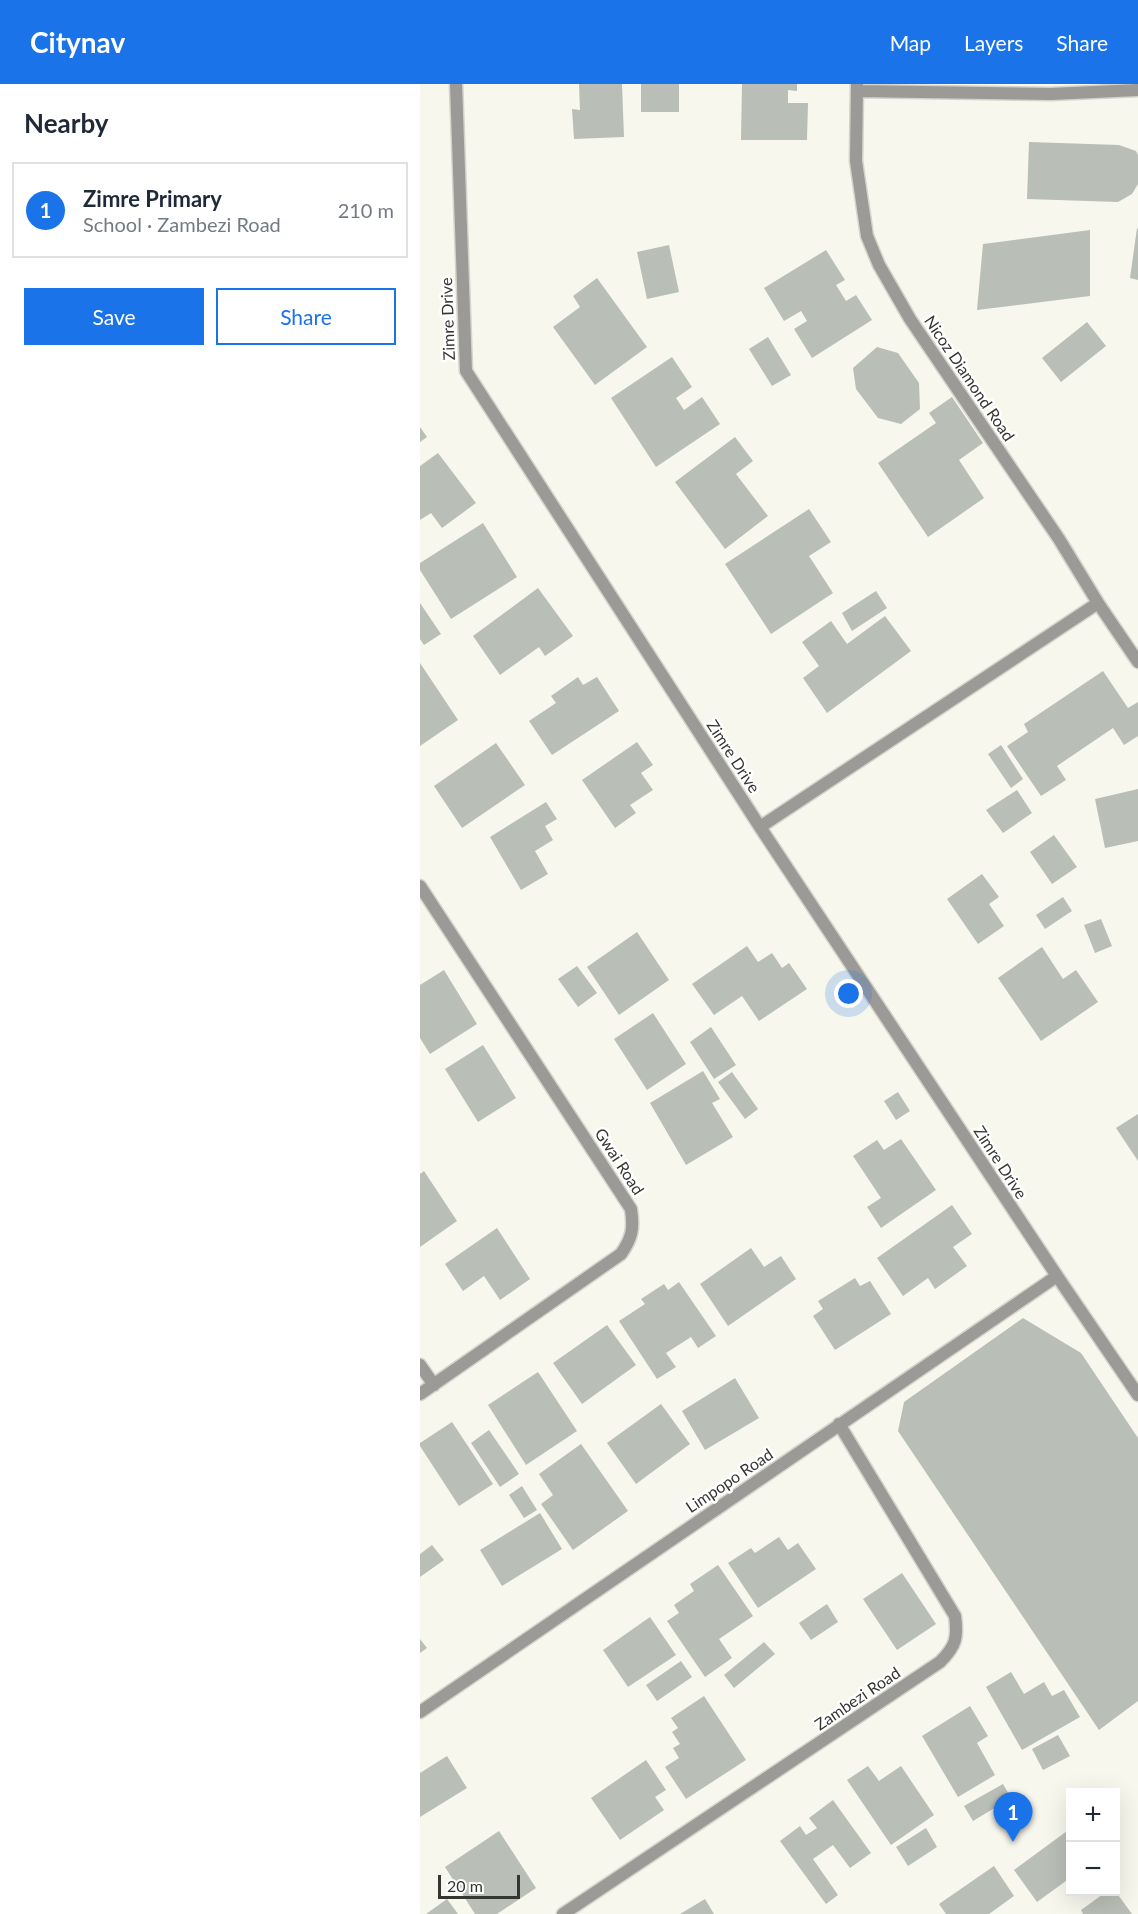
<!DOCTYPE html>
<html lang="en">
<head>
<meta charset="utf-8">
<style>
  :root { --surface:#fff; --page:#f6f6f7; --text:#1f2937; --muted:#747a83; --line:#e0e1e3; --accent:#1a73e8 }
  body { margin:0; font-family:Lato,sans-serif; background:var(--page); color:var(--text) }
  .controls { position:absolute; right:18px; bottom:18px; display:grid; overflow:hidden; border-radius:0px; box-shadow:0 6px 24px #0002 }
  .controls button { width:54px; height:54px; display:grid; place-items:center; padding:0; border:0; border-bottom:2px solid var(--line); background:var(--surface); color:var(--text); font:30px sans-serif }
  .scale { position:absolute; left:18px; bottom:15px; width:82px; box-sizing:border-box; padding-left:6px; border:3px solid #353532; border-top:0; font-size:16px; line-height:21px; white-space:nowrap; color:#353532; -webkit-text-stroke:4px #fff; paint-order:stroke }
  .you { position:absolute; left:429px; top:910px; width:21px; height:21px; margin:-15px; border:4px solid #fff; border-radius:50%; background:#1a73e8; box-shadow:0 0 0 9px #1a73e833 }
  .badge { display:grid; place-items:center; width:39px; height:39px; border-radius:50%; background:var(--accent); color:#fff; font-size:20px; font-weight:700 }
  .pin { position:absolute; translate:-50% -50px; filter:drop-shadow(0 2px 3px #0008) }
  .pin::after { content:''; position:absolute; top:32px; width:21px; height:18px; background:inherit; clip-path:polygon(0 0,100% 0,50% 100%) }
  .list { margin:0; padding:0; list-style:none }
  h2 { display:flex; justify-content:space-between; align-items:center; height:78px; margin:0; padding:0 24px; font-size:26px }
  h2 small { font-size:20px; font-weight:400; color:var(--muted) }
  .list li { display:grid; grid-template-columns:39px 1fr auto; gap:18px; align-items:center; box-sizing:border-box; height:96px; margin:0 12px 12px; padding:0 12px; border:2px solid var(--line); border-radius:0px }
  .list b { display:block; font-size:22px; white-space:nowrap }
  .list p { margin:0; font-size:20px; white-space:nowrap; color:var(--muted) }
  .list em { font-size:20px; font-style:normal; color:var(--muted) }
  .actions { display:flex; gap:12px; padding:18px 24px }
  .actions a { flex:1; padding:14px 0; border:2px solid var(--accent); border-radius:0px; text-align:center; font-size:21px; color:var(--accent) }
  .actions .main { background:var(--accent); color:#fff }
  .map { position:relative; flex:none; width:718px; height:1830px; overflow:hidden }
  header { display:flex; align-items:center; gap:36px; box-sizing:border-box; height:84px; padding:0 30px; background:var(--accent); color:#fff }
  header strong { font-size:28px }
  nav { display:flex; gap:33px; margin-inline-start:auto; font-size:21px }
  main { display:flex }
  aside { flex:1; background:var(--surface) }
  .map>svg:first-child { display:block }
  .building { fill:#b9beb6 }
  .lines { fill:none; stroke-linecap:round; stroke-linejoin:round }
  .minor-casing { stroke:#d4d4cc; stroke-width:15 }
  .minor { stroke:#9c9a96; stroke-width:12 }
  .labels { text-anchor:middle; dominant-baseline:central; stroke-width:5; stroke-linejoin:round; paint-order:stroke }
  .street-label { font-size:16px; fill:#353532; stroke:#fff }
</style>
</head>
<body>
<header>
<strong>Citynav</strong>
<nav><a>Map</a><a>Layers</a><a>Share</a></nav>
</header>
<main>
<aside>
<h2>Nearby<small></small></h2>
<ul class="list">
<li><span class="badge">1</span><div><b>Zimre Primary</b><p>School · Zambezi Road</p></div><em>210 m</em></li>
</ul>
<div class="actions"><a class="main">Save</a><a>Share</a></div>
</aside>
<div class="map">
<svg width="718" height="1830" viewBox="0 0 718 1830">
  <rect width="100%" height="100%" fill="#f7f7ee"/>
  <!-- building -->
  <path class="building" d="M159,0H202L204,53L154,55L152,25L160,26Z
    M221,0H259V28H221Z
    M322,0H377V7L368,6V19H388L387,56H321Z
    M609,58L699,61L716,67L718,71V100L712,110L698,118L607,115Z
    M717,144L718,145V196L710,194Z
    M670,146V212L557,226L563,160Z
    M249,161L259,208L227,215L217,168Z
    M406,166L425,196L416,201L426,217L436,211L452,236L392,274L374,245L387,237L381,227L364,237L344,204Z
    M177,194L227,263L175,301L133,243L160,223L153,212Z
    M667,238L686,262L641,298L622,274Z
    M348,253L371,291L352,302L329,265Z
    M457,263L478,269L499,299L500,325L481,340L458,334L436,305L433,284Z
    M252,273L272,303L256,314L264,326L282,313L300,340L236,383L191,314Z
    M532,313L563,359L539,376L564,414L508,453L458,379L516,339L509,329Z
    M0,343L7,353L0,358Z
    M315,353L333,377L316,390L348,432L305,465L255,398Z
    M18,369L56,419L22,444L11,429L0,436V382Z
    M389,425L411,458L389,472L413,509L351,550L305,480Z
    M63,439L97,493L31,535L0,486V479Z
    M118,504L153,552L125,572L119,563L80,591L53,552Z
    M456,507L467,524L432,547L422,529Z
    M0,519L21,550L4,561L0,555Z
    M465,532L491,567L407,629L383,594L399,582L382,558L411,537L427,560Z
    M0,579L38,636L0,662Z
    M683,587L708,624L718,618V652L704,661L693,644L637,682L646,696L621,712L587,662L608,648L604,640Z
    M158,593L163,601L177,593L199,627L132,671L109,637L136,619L131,612Z
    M217,658L233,681L221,689L233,706L210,721L216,729L195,744L162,696Z
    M76,659L105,701L42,744L14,702Z
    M581,661L603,695L591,704L568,670Z
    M718,705V757L685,764L675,715Z
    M597,706L612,729L583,749L566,726Z
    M126,718L137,735L125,742L133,756L115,767L128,790L101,806L70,753Z
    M634,751L657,783L632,800L610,768Z
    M562,790L579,813L569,820L584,842L558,860L527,815Z
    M643,813L652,827L625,845L616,831Z
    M681,835L692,862L675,869L664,841Z
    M217,848L249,896L199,931L167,883Z
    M327,862L338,878L352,869L362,884L369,879L387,905L339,937L322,912L294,931L272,900Z
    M622,863L643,895L656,886L678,918L621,957L578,894Z
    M157,882L177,909L158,923L138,895Z
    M24,886L57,940L10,970L0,954V901Z
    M233,929L266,980L227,1006L194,955Z
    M291,943L316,981L294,995L270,958Z
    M63,961L96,1014L58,1038L25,985Z
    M283,987L300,1015L292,1019L313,1053L266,1081L230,1019Z
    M312,988L338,1025L325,1035L298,998Z
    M478,1008L490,1027L476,1036L464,1017Z
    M718,1030V1077L696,1044Z
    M481,1055L516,1106L461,1144L447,1123L461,1114L433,1072L457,1056L464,1066Z
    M4,1087L37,1137L0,1163V1090Z
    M532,1121L552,1150L533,1163L547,1182L515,1205L508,1194L483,1212L457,1174Z
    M77,1144L110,1195L80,1216L64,1192L43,1207L25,1180Z
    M331,1164L344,1183L361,1172L376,1195L308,1242L280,1200Z
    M435,1194L440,1202L450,1197L471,1230L415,1266L393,1232L403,1225L398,1217Z
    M259,1198L296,1252L278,1264L271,1253L246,1269L256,1283L237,1295L199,1237L225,1220L221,1215L244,1200L248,1206Z
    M603,1234L661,1269L718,1354V1617L679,1646L478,1347L484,1318Z
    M187,1241L216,1281L162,1320L133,1279Z
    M118,1288L157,1347L106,1381L68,1321Z
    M315,1294L339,1334L285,1366L262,1327Z
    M241,1320L270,1360L216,1400L187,1359Z
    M32,1338L73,1400L39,1422L0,1362V1359Z
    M69,1346L99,1390L80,1403L51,1359Z
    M161,1360L208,1427L153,1466L121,1420L133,1411L119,1390Z
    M102,1402L117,1426L104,1434L89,1411Z
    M120,1429L142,1465L82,1502L60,1466Z
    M359,1453L368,1466L378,1459L396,1485L338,1524L308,1479L331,1464L335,1469Z
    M12,1461L24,1476L0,1493V1470Z
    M298,1481L333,1532L299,1555L312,1574L285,1593L247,1537L259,1529L254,1521L274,1507L270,1500Z
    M482,1489L516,1540L477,1566L443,1515Z
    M407,1520L418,1538L391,1556L379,1539Z
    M230,1533L256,1571L208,1603L183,1566Z
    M0,1555L7,1564L0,1569Z
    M344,1558L355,1570L314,1604L304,1591Z
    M261,1577L272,1593L237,1617L226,1601Z
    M591,1588L604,1610L624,1598L632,1612L644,1606L660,1633L602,1666L566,1603Z
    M284,1612L326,1676L266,1715L245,1683L259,1674L253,1664L260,1660L252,1648L258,1644L251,1634Z
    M550,1622L568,1652L557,1659L575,1691L538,1713L502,1652Z
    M638,1651L650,1672L623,1686L612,1665Z
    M27,1672L47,1704L0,1733V1689Z
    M226,1676L246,1706L235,1713L244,1726L200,1756L171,1714Z
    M448,1682L459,1697L481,1682L514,1731L471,1761L427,1696Z
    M583,1700L591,1714L553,1737L544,1722Z
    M413,1716L451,1769L430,1784L413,1761L393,1775L418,1811L406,1820L360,1757L380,1742L386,1751L397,1744L389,1734Z
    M506,1744L517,1763L488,1782L476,1763Z
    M79,1747L116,1804L77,1830H55L25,1783Z
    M647,1747L650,1752V1794L617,1818L594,1786Z
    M574,1782L594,1812L569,1830H526L519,1820Z
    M686,1808H696L712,1830H663L661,1826Z
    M27,1815L38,1830H6Z
    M285,1815L294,1830H260Z"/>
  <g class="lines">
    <defs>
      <path id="minor" d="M36,0L46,287L340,743L637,1192L718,1311
        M437,0L436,77L447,152L459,181L490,235L639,455L678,519L718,578
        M437,7L631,10L718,6
        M340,743L678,519
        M0,802L211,1125C214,1145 212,1154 201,1170L0,1310
        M0,1281L14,1301
        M0,1628L637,1192
        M143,1830L520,1578C536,1562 538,1554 535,1532L419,1340"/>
    </defs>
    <!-- minor casing -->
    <use href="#minor" class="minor-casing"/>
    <!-- minor -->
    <use href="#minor" class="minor"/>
  </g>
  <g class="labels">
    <!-- street labels -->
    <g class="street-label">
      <text transform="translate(27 235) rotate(-92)">Zimre Drive</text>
      <text transform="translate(550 294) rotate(56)">Nicoz Diamond Road</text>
      <text transform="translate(314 672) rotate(57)">Zimre Drive</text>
      <text transform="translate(200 1077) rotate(57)">Gwai Road</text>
      <text transform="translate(581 1078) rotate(57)">Zimre Drive</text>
      <text transform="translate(309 1396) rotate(-34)">Limpopo Road</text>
      <text transform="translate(437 1614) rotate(-34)">Zambezi Road</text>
    </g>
  </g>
</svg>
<div class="controls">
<button>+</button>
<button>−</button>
</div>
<div class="scale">20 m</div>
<div class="you"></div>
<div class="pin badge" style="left:593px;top:1758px">1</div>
</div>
</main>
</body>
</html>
